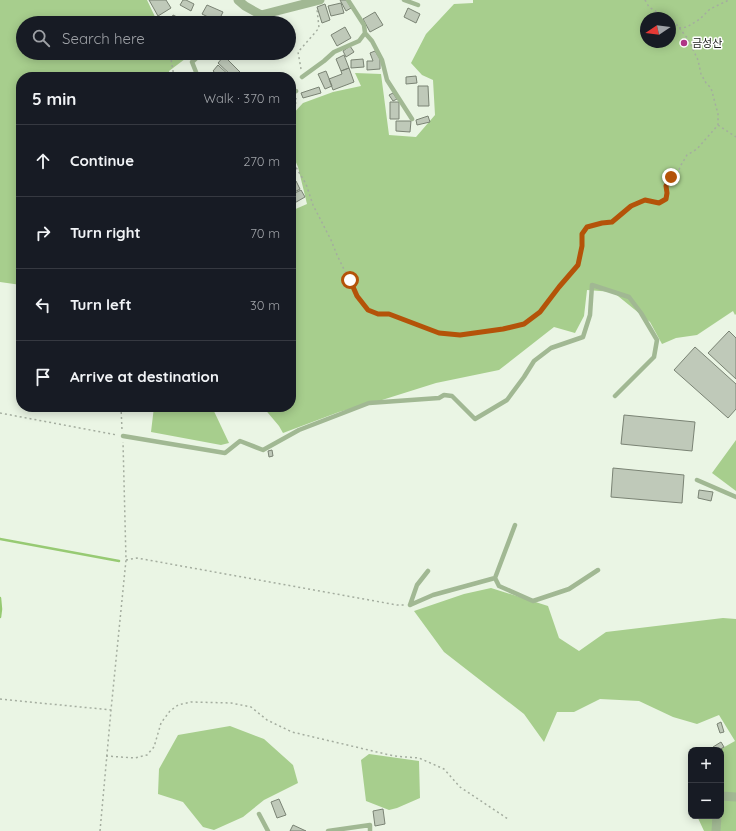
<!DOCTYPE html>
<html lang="en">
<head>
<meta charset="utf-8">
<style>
  :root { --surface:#171b24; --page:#242831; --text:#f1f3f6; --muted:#9ea1a6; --line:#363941 }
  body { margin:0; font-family:Quicksand,"Noto Sans KR",sans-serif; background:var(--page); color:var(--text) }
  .controls { position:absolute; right:12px; bottom:12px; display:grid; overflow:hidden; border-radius:8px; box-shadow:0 2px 10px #0003 }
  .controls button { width:36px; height:36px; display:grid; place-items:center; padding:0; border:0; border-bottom:1px solid var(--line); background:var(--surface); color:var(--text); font:20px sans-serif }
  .compass { position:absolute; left:640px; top:12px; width:36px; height:36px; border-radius:50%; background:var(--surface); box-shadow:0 2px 10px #0003; rotate:257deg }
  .stop { position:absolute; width:12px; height:12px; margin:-9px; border:3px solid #b45309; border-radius:50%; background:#fff }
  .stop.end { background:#b45309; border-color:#fff; box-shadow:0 1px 4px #0008 }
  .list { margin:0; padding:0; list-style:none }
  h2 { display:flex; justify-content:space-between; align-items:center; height:52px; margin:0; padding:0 16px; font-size:17px }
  h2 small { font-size:13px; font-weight:400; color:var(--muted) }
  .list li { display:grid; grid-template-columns:26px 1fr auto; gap:12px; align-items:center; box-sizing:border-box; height:72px; padding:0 16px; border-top:1px solid var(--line) }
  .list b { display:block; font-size:15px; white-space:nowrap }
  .list em { font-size:13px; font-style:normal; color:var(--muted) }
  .icon { flex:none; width:22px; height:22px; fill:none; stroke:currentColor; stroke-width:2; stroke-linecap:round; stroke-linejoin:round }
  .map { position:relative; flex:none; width:736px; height:831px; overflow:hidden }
  .search { position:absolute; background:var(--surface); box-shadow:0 2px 10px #0003; left:16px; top:16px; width:280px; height:44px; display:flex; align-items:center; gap:10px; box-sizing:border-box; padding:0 14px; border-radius:22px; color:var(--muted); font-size:15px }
  .panel { position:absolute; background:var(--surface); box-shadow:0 2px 10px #0003; left:16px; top:72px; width:280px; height:340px; border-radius:16px }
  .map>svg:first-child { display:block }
  .green { fill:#a7ce8d; fill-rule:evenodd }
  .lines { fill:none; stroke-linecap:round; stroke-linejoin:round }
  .stream { stroke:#97ca73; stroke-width:2.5 }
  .building { fill:#bfc9b9; stroke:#7a8374 }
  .path { stroke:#a4ad9f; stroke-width:1.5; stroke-dasharray:2 3; stroke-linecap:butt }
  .lane { stroke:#a1b893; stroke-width:4.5 }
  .street { stroke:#a1b893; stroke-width:9 }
  .route { stroke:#b45309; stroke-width:5 }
  .poi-dot { fill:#af3587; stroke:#fff; stroke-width:1.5 }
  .labels { text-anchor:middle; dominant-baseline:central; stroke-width:3; stroke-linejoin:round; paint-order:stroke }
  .poi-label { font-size:11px; fill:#21251f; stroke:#fff; text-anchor:start }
</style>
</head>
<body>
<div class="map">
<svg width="736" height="831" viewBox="0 0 736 831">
  <rect width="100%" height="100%" fill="#eaf5e4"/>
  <!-- green -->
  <path class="green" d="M0,0H147L158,23H23V53H193L169,71L170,77H21V285L0,282Z
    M473,0H736V314L735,315L733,311L697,335L676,338L662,344L650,322L613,292L587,290L584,316L575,333L554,327L499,370L436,383L382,400L339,412L283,433L279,426L263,407H291V211L307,204L298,167L291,151V116L303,103L333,92L361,86L355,73L381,74L389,135L416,137L435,115L433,80L422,75L411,63L426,34L454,4L473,3ZM646,18H670V42H646Z
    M154,407H212L229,443L221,445L151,432Z
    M736,440V491L712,473Z
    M491,588L548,606L559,638L579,651L606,632L723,618L736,619V831H704L697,816H721V750H719L735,741L719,715L697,724L673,717L639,701L600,699L574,712H557L544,742L524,714L444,652L414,611L464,594Z
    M230,726L264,739L293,765L298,783L264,800L243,817L214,830L203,827L183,802L158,794L159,769L178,735Z
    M369,754L419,761L420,798L397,808L389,810L366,801L361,760Z"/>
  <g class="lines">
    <!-- stream -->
    <path class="stream" d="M0,539L119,561
      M0,598L1,609L0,617"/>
  </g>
  <!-- building -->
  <path class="building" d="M149,0H166L171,8L158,16Z
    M183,0H186L194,4L191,11L180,5Z
    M340,0H347L351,8L346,11Z
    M341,3L344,13L331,16L328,6Z
    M325,4L330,20L322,23L317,7Z
    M207,5L223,12L218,22L202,14Z
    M408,8L420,14L416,23L404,17Z
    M375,12L383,25L370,32L363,19Z
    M173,15L185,21L184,23L170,22Z
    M345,27L351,38L337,46L331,35Z
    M350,46L354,52L346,57L343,51Z
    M375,51L380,59V69L367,70V61H373L370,53Z
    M344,55L349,68L341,71L336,59Z
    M224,56L245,77H233L218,63Z
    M363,59L364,67L351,68V60Z
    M218,65L231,77H220L213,71Z
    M349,68L354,82L333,90L329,79L342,74L341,71Z
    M326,71L332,86L325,89L318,74Z
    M416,76L417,83L406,84V77Z
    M418,86H428L429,106H418Z
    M319,87L321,93L303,98L301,93Z
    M393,93L397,99L393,101L389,95Z
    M390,102H399V119H390Z
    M428,116L430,122L417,125L416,120Z
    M396,121H411L410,132L396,131Z
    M296,181L300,189L291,194V184Z
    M301,190L305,197L291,205V195Z
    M729,331L736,338V379L708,353Z
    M695,347L736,384V409L728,418L674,370Z
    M624,415L695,422L692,451L621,444Z
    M272,450L273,456L269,457L268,451Z
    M613,468L684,475L682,503L611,497Z
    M699,490L713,492L711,501L698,498Z
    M721,722L724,732L720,733L717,724Z
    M721,742L724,747L719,750H715L713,747Z
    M279,799L286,815L277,818L271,802Z
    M383,809L385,824L375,826L373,811Z
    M293,825L306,831H290Z"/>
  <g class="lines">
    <!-- path -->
    <path class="path" d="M645,0L649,7L663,16L668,18
      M679,28L687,27L700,19L710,9L729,0
      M301,69L298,52L319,28L317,9
      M174,77L171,59L179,53
      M291,107L296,103V98
      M718,125L736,137
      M291,159L306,184L313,205L331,240L337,255L357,296L368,310L378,314H389L439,333L460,335L503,329L524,324L540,311L559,287L578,265L582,246V234L587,227L602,223L612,222L631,206L645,200L659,203L666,199L667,193L666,185L671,177L677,174L681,165L687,155L697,149L718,125V114L711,88L706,83L701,74L698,60L688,39L673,20L670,19
      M121,407L122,430
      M0,413L117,435
      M126,560L137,558L397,605H404
      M0,699L111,710
      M106,756L135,758L147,755L154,747L161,723L170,711L178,705L191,702L231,703L251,707L267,720L292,732L394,756L419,758L444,769L460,787L508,819
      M100,831L111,710L126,560L123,442"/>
    <!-- lane -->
    <path class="lane" d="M404,0L418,5
      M245,23L261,15
      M365,33L372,41L382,60L387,80L412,119
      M198,77L192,62L202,53
      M302,77L324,61L334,52L359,41L365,33L364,25L348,0
      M291,94L296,91
      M123,436L225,453L240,441L263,450L299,430L369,403L439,398L444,395L452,396L475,419L507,400L524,377L534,361L551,348L583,337L590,315L592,285L629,297L641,313L657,340L654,357L615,396
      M697,480L736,497
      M515,525L495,578L499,586L533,601L569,589L598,570
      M410,605L433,595L495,578
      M410,605L417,585L428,571
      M259,814L268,831
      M328,831L370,825V831"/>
    <!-- street -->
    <path class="street" d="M238,0L245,6L261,15L320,0
      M721,796L736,797
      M716,831L717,816"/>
  </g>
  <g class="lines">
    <!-- route -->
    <path class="route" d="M350,280L357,296L368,310L378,314H389L439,333L460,335L503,329L524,324L540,312L559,287L578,265L582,246V234L587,227L602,223L612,222L631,206L645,200L659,203L666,199L667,193L666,186L671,177"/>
  </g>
  <!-- markers -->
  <circle class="poi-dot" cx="684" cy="43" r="4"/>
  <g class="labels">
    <!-- poi labels -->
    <g class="poi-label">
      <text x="692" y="43">금성산</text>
    </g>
  </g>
</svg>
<div class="controls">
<button>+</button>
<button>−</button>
</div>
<svg class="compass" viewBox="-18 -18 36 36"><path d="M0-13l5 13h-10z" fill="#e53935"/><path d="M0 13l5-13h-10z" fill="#9ea1a6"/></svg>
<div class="stop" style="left:350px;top:280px"></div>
<div class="stop end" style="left:671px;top:177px"></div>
<div class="search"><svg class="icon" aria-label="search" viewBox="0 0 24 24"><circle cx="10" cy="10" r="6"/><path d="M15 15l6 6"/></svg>Search here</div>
<section class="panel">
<h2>5 min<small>Walk · 370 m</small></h2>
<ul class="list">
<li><svg class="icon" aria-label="ahead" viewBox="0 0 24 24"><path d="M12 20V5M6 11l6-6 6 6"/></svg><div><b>Continue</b></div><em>270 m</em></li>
<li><svg class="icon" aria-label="right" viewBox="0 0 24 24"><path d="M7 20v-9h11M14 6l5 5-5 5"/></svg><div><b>Turn right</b></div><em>70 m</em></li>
<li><svg class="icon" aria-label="left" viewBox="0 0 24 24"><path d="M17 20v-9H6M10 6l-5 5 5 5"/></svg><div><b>Turn left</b></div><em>30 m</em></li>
<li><svg class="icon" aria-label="arrive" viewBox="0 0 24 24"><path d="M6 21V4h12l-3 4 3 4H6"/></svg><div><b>Arrive at destination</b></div></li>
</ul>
</section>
</div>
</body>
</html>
